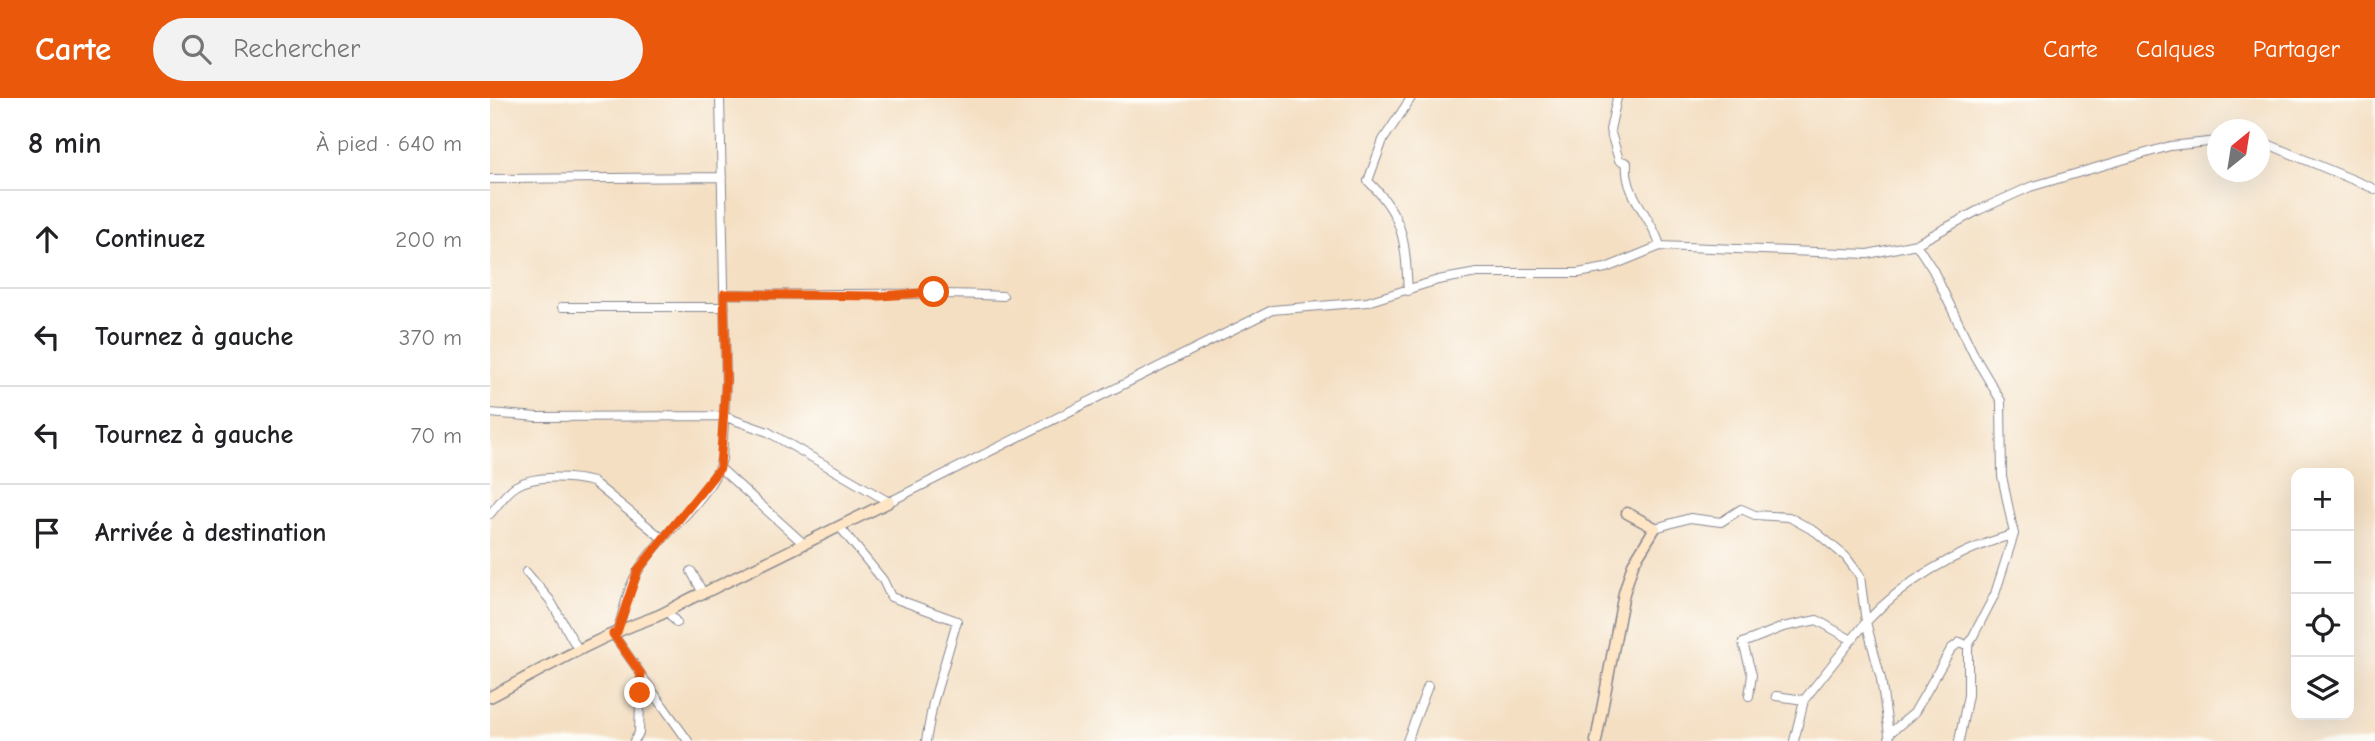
<!DOCTYPE html>
<html lang="fr">
<head>
<meta charset="utf-8">
<style>
  :root { --surface:#fff; --page:#f2f2f2; --text:#202124; --muted:#757577; --line:#e0e0e0; --accent:#ea580c }
  body { margin:0; font-family:"Comic Neue",sans-serif; background:var(--page); color:var(--text) }
  .controls { position:absolute; right:21px; bottom:21px; display:grid; overflow:hidden; border-radius:14px; box-shadow:0 7px 28px #0002 }
  .controls button { width:63px; height:63px; display:grid; place-items:center; padding:0; border:0; border-bottom:2px solid var(--line); background:var(--surface); color:var(--text); font:35px sans-serif }
  .compass { position:absolute; left:1717px; top:21px; width:63px; height:63px; border-radius:50%; background:var(--surface); box-shadow:0 7px 28px #0002; rotate:30deg }
  .stop { position:absolute; width:21px; height:21px; margin:-16px; border:5px solid #ea580c; border-radius:50%; background:#fff }
  .stop.end { background:#ea580c; border-color:#fff; box-shadow:0 2px 7px #0008 }
  .list { margin:0; padding:0; list-style:none }
  h2 { display:flex; justify-content:space-between; align-items:center; height:91px; margin:0; padding:0 28px; font-size:30px }
  h2 small { font-size:23px; font-weight:400; color:var(--muted) }
  .list li { display:grid; grid-template-columns:46px 1fr auto; gap:21px; align-items:center; box-sizing:border-box; height:98px; padding:0 28px; border-top:2px solid var(--line) }
  .list b { display:block; font-size:26px; white-space:nowrap }
  .list em { font-size:23px; font-style:normal; color:var(--muted) }
  .icon { flex:none; width:38px; height:38px; fill:none; stroke:currentColor; stroke-width:2; stroke-linecap:round; stroke-linejoin:round }
  .map { position:relative; flex:none; width:1885px; height:643px; overflow:hidden }
  header { display:flex; align-items:center; gap:42px; box-sizing:border-box; height:98px; padding:0 35px; background:var(--accent); color:#fff }
  header strong { font-size:33px }
  nav { display:flex; gap:38px; margin-inline-start:auto; font-size:24px }
  .search { width:490px; height:63px; background:var(--page); display:flex; align-items:center; gap:18px; box-sizing:border-box; padding:0 24px; border-radius:38px; color:var(--muted); font-size:26px }
  main { display:flex }
  aside { flex:1; background:var(--surface) }
  .map>svg:first-child { display:block }
  .lines { fill:none; stroke-linecap:round; stroke-linejoin:round }
  .street-casing { stroke:#888790; stroke-width:10 }
  .secondary-casing { stroke:#888790; stroke-width:13 }
  .street { stroke:#fff; stroke-width:8 }
  .secondary { stroke:#fde5c5; stroke-width:10 }
  .route { stroke:#ea580c; stroke-width:9 }
</style>
</head>
<body>
<header>
<strong>Carte</strong>
<div class="search"><svg class="icon" aria-label="search" viewBox="0 0 24 24"><circle cx="10" cy="10" r="6"/><path d="M15 15l6 6"/></svg>Rechercher</div>
<nav><a>Carte</a><a>Calques</a><a>Partager</a></nav>
</header>
<main>
<aside>
<h2>8 min<small>À pied · 640 m</small></h2>
<ul class="list">
<li><svg class="icon" aria-label="ahead" viewBox="0 0 24 24"><path d="M12 20V5M6 11l6-6 6 6"/></svg><div><b>Continuez</b></div><em>200 m</em></li>
<li><svg class="icon" aria-label="left" viewBox="0 0 24 24"><path d="M17 20v-9H6M10 6l-5 5 5 5"/></svg><div><b>Tournez à gauche</b></div><em>370 m</em></li>
<li><svg class="icon" aria-label="left" viewBox="0 0 24 24"><path d="M17 20v-9H6M10 6l-5 5 5 5"/></svg><div><b>Tournez à gauche</b></div><em>70 m</em></li>
<li><svg class="icon" aria-label="arrive" viewBox="0 0 24 24"><path d="M6 21V4h12l-3 4 3 4H6"/></svg><div><b>Arrivée à destination</b></div></li>
</ul>
</aside>
<div class="map">
<svg width="1885" height="643" viewBox="0 0 1885 643">
  <rect width="100%" height="100%" fill="#fdfcf7"/>
  <filter id="ink" filterUnits="userSpaceOnUse"><feTurbulence type="fractalNoise" baseFrequency=".0143" numOctaves="2"/><feDisplacementMap in="SourceGraphic" scale="14" xChannelSelector="R" yChannelSelector="G"/><feConvolveMatrix kernelMatrix="1 2 1 2 8 2 1 2 1" color-interpolation-filters="sRGB"/></filter>
  <filter id="wash" filterUnits="userSpaceOnUse"><feTurbulence type="fractalNoise" baseFrequency=".00686" numOctaves="4" result="noise"/><feDisplacementMap in="SourceGraphic" scale="28" xChannelSelector="R" yChannelSelector="G"/><feGaussianBlur stdDeviation="1.57" result="paint"/><feColorMatrix in="noise" values="0 0 0 0 0 0 0 0 0 0 0 0 0 0 0 0 0 1.4 0 .05"/><feComposite in="paint" operator="in"/></filter>
  <g filter="url(#wash)">
    <rect width="100%" height="100%" fill="#f4dfc3"/>
  </g>
  <g filter="url(#ink)">
    <g class="lines">
      <defs>
        <path id="street" d="M1127,0L1120,32L1129,62L1137,65C1134,99 1162,117 1170,148
          M1770,46L1780,47L1885,91
          M0,81L232,79
          M918,193C915,144 915,119 878,83L893,42L921,0
          M234,196C327,198 420,193 513,198
          M72,209H235
          M0,315L47,319L233,318L278,334L399,404L782,212L877,204L948,182L987,175H1088L1116,170L1170,148L1378,156L1426,146L1489,112L1540,89L1680,48L1728,43
          M230,370L314,446
          M0,416C8,407 16,394 26,388C46,376 82,379 103,384L172,440
          M349,428L393,482L401,499L467,523L443,605L436,643
          M1165,430L1200,420L1231,424L1251,411L1265,417L1299,419L1326,434L1356,459L1370,478L1376,524L1314,602L1304,643
          M201,473L213,495
          M36,474L60,502L89,553
          M177,513L187,525
          M127,534C134,513 137,491 148,473C171,434 219,405 232,361L236,282L230,0
          M123,536L151,576L149,635L144,643
          M151,577L198,643
          M1259,598L1262,577L1253,545L1293,529L1327,522L1360,541
          M1286,598L1314,602
          M1400,635L1424,615L1461,551L1470,544L1478,548
          M917,643L938,588
          M1400,643L1391,581L1376,524C1417,480 1467,453 1524,436L1512,378L1511,303L1485,259L1443,172L1426,146
          M1469,643L1478,597V548L1505,496L1524,436"/>
        <path id="secondary" d="M0,599C53,571 106,540 162,520C181,514 196,500 216,494L399,404
          M1106,643L1134,495L1143,466L1165,430L1137,415"/>
      </defs>
      <!-- street casing -->
      <use href="#street" class="street-casing"/>
      <!-- secondary casing -->
      <use href="#secondary" class="secondary-casing"/>
      <!-- street -->
      <use href="#street" class="street"/>
      <!-- secondary -->
      <use href="#secondary" class="secondary"/>
    </g>
  </g>
  <g class="lines" filter="url(#ink)">
    <!-- route -->
    <path class="route" d="M150,595L151,576L123,536L127,534L148,472L230,370L236,282L234,196L390,198L444,194"/>
  </g>
</svg>
<div class="controls">
<button>+</button>
<button>−</button>
<button><svg class="icon" aria-label="locate" viewBox="0 0 24 24"><circle cx="12" cy="12" r="6"/><path d="M12 2v4M12 18v4M2 12h4M18 12h4"/></svg></button>
<button><svg class="icon" aria-label="layers" viewBox="0 0 24 24"><path d="M12 4l9 5-9 5-9-5zM3 14l9 5 9-5"/></svg></button>
</div>
<svg class="compass" viewBox="-18 -18 36 36"><path d="M0-13l5 13h-10z" fill="#e53935"/><path d="M0 13l5-13h-10z" fill="#757577"/></svg>
<div class="stop" style="left:444px;top:194px"></div>
<div class="stop end" style="left:150px;top:595px"></div>
</div>
</main>
</body>
</html>
